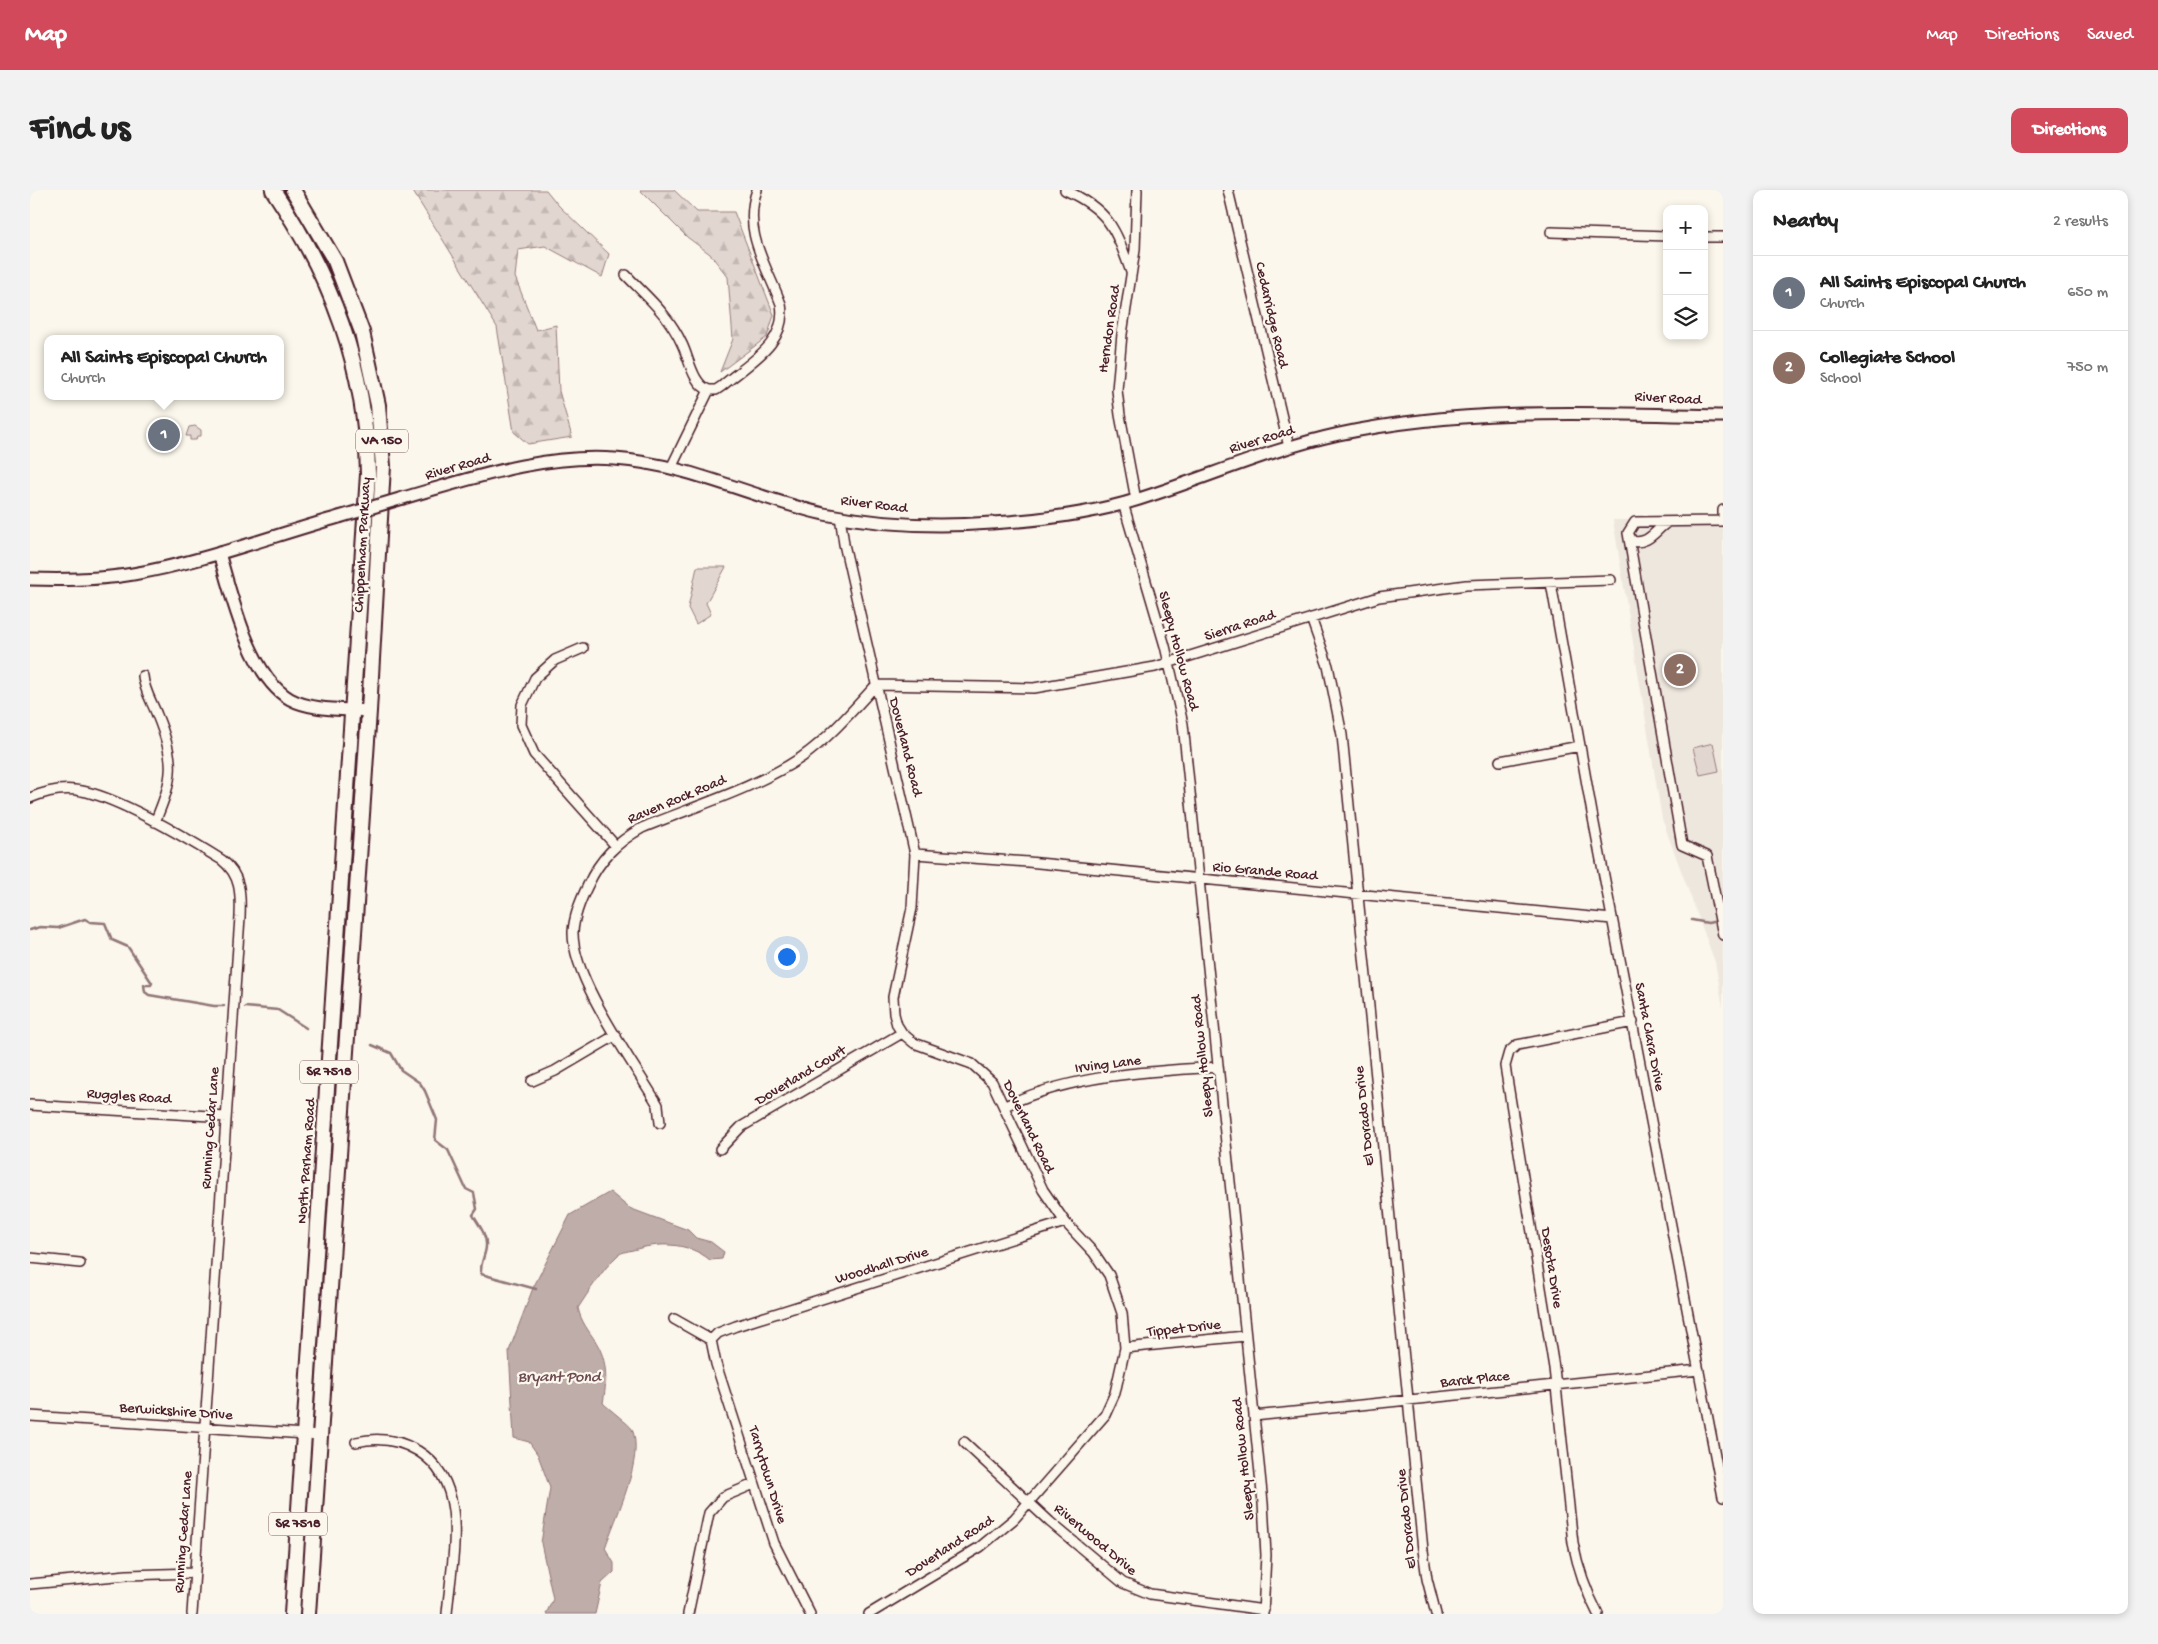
<!DOCTYPE html>
<html lang="en">
<head>
<meta charset="utf-8">
<style>
  :root { --surface:#fff; --page:#f2f2f2; --text:#222; --muted:#767676; --line:#e0e0e0; --accent:#d1495b }
  body { margin:0; font-family:"Gochi Hand",sans-serif; background:var(--page); color:var(--text) }
  .controls { position:absolute; right:15px; top:15px; display:grid; overflow:hidden; border-radius:10px; box-shadow:0 2px 8px #0003 }
  .controls button { width:45px; height:45px; display:grid; place-items:center; padding:0; border:0; border-bottom:1px solid var(--line); background:var(--surface); color:var(--text); font:25px sans-serif }
  .you { position:absolute; left:756px; top:766px; width:18px; height:18px; margin:-12px; border:4px solid #fff; border-radius:50%; background:#1a73e8; box-shadow:0 0 0 8px #1a73e833 }
  .badge { display:grid; place-items:center; width:32px; height:32px; border-radius:50%; background:var(--accent); color:#fff; font-size:16px; font-weight:700 }
  .pin { position:absolute; translate:-50% -50%; border:2px solid #fff; box-shadow:0 1px 5px #0006 }
  .popup { position:absolute; left:14px; top:145px; width:240px; height:65px; box-sizing:border-box; display:grid; place-content:center; border-radius:10px; background:var(--surface); filter:drop-shadow(0 1px 4px #0005); font-size:16px; white-space:nowrap; color:var(--muted) }
  .popup b { font-size:19px; color:var(--text) }
  .popup::after { content:''; position:absolute; left:50%; top:100%; margin-left:-10px; border:10px solid transparent; border-top-color:var(--surface) }
  .list { margin:0; padding:0; list-style:none }
  h2 { display:flex; justify-content:space-between; align-items:center; height:65px; margin:0; padding:0 20px; font-size:21px }
  h2 small { font-size:16px; font-weight:400; color:var(--muted) }
  .list li { display:grid; grid-template-columns:32px 1fr auto; gap:15px; align-items:center; box-sizing:border-box; height:75px; padding:0 20px; border-top:1px solid var(--line) }
  .list b { display:block; font-size:19px; white-space:nowrap }
  .list p { margin:0; font-size:16px; white-space:nowrap; color:var(--muted) }
  .list em { font-size:16px; font-style:normal; color:var(--muted) }
  .icon { flex:none; width:28px; height:28px; fill:none; stroke:currentColor; stroke-width:2; stroke-linecap:round; stroke-linejoin:round }
  .map { position:relative; flex:none; width:1693px; height:1424px; overflow:hidden; border-radius:10px }
  header { display:flex; align-items:center; gap:30px; box-sizing:border-box; height:70px; padding:0 25px; background:var(--accent); color:#fff }
  header strong { font-size:24px }
  nav { display:flex; gap:28px; margin-inline-start:auto; font-size:18px }
  .intro { display:flex; align-items:center; justify-content:space-between; box-sizing:border-box; height:120px; padding:0 30px }
  h1 { margin:0; font-size:35px }
  .button { padding:12px 22px; border-radius:10px; background:var(--accent); color:#fff; font-size:18px; font-weight:700 }
  main { display:flex; gap:30px; padding:0 30px }
  aside { flex:1; background:var(--surface); border-radius:10px; box-shadow:0 2px 8px #0003 }
  .map>svg:first-child { display:block }
  .built { fill:#eee7de }
  .forest { fill:url(#forest-firs); stroke:#967b7e }
  .green { fill:#e2d7d0; stroke:#967b7e }
  .water { fill:#bfadaa; stroke:#907477 }
  .lines { fill:none; stroke-linecap:round; stroke-linejoin:round }
  .stream { stroke:#907477; stroke-width:2.5 }
  .minor-casing { stroke:#4a1f2b; stroke-width:12 }
  .major-casing { stroke:#4a1f2b; stroke-width:15 }
  .highway-casing { stroke:#4a1f2b; stroke-width:18 }
  .minor { stroke:#fbf7ec; stroke-width:9 }
  .major { stroke:#fbf7ec; stroke-width:11 }
  .highway { stroke:#fbf7ec; stroke-width:14 }
  .major-bridge-casing { stroke:#4a1f2b; stroke-width:15; stroke-linecap:butt }
  .major-bridge { stroke:#fbf7ec; stroke-width:11 }
  .labels { text-anchor:middle; dominant-baseline:central; stroke-width:4.5; stroke-linejoin:round; paint-order:stroke }
  .shield { fill:#fbf7ec; stroke:#7f6065; stroke-width:1 }
  .shield-label { font-size:14px; font-weight:bold; fill:#4a1f2b }
  .street-label { font-size:15px; fill:#4a1f2b; stroke:#fbf7ec }
  .water-label { font-size:16px; font-style:italic; fill:#6d4a51; stroke:#fbf7ec }
</style>
</head>
<body>
<header>
<strong>Map</strong>
<nav><a>Map</a><a>Directions</a><a>Saved</a></nav>
</header>
<div class="intro"><h1>Find us</h1><a class="button">Directions</a></div>
<main>
<div class="map">
<svg width="1693" height="1424" viewBox="0 0 1693 1424">
  <defs>
    <pattern id="forest-firs" width="22" height="20" patternUnits="userSpaceOnUse" patternTransform="scale(1.25)"><rect width="22" height="20" fill="#e2d7d0"/><path d="M5 1l3.5 6h-7zM16 11l3.5 6h-7z" fill="#c3b8b3"/></pattern>
  </defs>
  <rect width="100%" height="100%" fill="#fbf7ec"/>
  <filter id="ink" filterUnits="userSpaceOnUse"><feTurbulence type="fractalNoise" baseFrequency=".02" numOctaves="2"/><feDisplacementMap in="SourceGraphic" scale="10" xChannelSelector="R" yChannelSelector="G"/><feConvolveMatrix kernelMatrix="1 2 1 2 8 2 1 2 1" color-interpolation-filters="sRGB"/></filter>
  <g filter="url(#ink)">
    <!-- built -->
    <path class="built" d="M1583,330H1693V817L1685,772L1632,629Z"/>
    <!-- forest -->
    <path class="forest" d="M382,0H516L529,16L579,64L572,87L515,56L488,60L485,87L506,140L526,135L529,201L542,247L498,254L484,242L467,137Z
      M610,0H644L667,22H704L744,125L737,147L690,182L703,149L698,87L680,64L657,47Z"/>
    <!-- green -->
    <path class="green" d="M165,236L171,240V246H167L166,250H160V246H156L159,237Z
      M667,377H696L676,413L681,424L666,434L658,418Z
      M1683,553L1689,581L1670,585L1663,558Z"/>
    <!-- water -->
    <path class="water" d="M580,1002L599,1018L658,1040L666,1048L681,1052L694,1062L692,1069L680,1070C658,1052 629,1052 603,1060C598,1061 592,1062 588,1065C572,1080 560,1100 548,1118C551,1132 559,1141 566,1152C578,1171 577,1192 573,1213C579,1219 600,1235 602,1239C615,1268 585,1328 575,1358L584,1373V1382L572,1393L565,1424H516L523,1409L511,1353L520,1298L508,1265L499,1252L484,1248L479,1161L503,1098L540,1025Z"/>
    <g class="lines">
      <!-- stream -->
      <path class="stream" d="M1662,730L1678,733L1687,731
        M0,740L10,737L28,738L55,729L60,732L75,733L82,750L98,757L122,793L121,795H114L115,802L119,805L184,816H194
        M215,817L248,820L276,838
        M342,855L361,863L371,880L390,893L395,901L407,930L405,950L418,960L436,999L444,1003L447,1019L443,1025C448,1034 457,1044 456,1056C456,1065 450,1071 451,1084L506,1099"/>
      <defs>
        <path id="minor" d="M1035,0C1079,20 1085,38 1101,82
          M1198,0L1259,257
          M1521,42L1637,46
          M1674,47H1693
          M596,85C617,107 639,125 652,154C659,168 663,195 679,200
          M641,278L679,200H686L692,196C718,173 758,154 751,114C737,76 712,42 727,0
          M1106,310L1090,225L1087,200L1092,144L1105,60L1107,0
          M1093,313L1135,456L1153,534L1233,1313L1236,1365L1233,1424
          M810,326L814,354L885,664L882,718L863,807L864,824L867,835L872,843L884,853L942,874L962,892L1013,1000L1035,1032L1064,1063L1079,1085L1092,1123L1095,1158L1085,1203L1075,1225L984,1329L950,1357L839,1424
          M1693,331V320
          M1638,332C1625,340 1619,355 1602,351L1598,343L1605,332L1693,331
          M1598,343L1652,655L1677,666L1693,745
          M1521,393L1562,623L1693,1307
          M1281,428L1298,476L1312,545L1393,1360L1397,1389L1406,1424
          M553,458L525,470L505,488L492,515L491,535L504,564L585,655
          M113,486C114,500 122,512 127,525C146,571 144,587 125,632
          M1470,571L1550,556
          M0,608C16,601 34,597 52,601C90,608 158,649 192,670C211,685 211,704 210,727L162,1424
          M885,664L998,672L1582,729
          M502,891L525,881L586,845
          M0,915L196,927
          M975,916C1040,885 1117,881 1188,877
          M630,933L628,915C603,872 542,789 543,742C544,726 551,709 558,695C570,669 587,652 612,638C665,616 724,599 772,567C800,547 823,520 846,495L1004,498L1125,477L1349,407L1436,395L1581,390
          M690,959L711,937L872,843
          M0,1068L50,1073
          M644,1129L681,1150
          M681,1150L688,1143L706,1136L1035,1032
          M681,1150L686,1174L744,1353L780,1424
          M1095,1158L1215,1146
          M0,1226L290,1245
          M1224,1226L1669,1180
          M326,1252C348,1247 368,1249 388,1261C442,1294 421,1372 417,1424
          M934,1252L1020,1332L1093,1393L1120,1404L1234,1420
          M0,1394L97,1385L165,1383
          M658,1424L679,1323L693,1307L724,1294
          M1568,1424C1556,1401 1548,1378 1543,1353L1524,1178L1475,876L1479,862L1487,855L1603,832"/>
        <path id="major" d="M373,308C443,288 511,264 585,269C658,274 723,308 794,324C849,335 906,337 962,333C1011,330 1062,324 1109,309C1176,288 1240,259 1309,244C1435,217 1565,223 1693,226
          M189,363C201,404 220,487 260,509C282,521 315,519 339,521
          M0,389C34,390 69,390 103,384C173,372 241,346 309,327"/>
        <path id="highway" d="M243,0C302,88 336,177 338,284L262,1424
          M263,0L305,71L332,142L348,215L353,276L339,521L278,1424"/>
      </defs>
      <!-- minor casing -->
      <use href="#minor" class="minor-casing"/>
      <!-- major casing -->
      <use href="#major" class="major-casing"/>
      <!-- highway casing -->
      <use href="#highway" class="highway-casing"/>
      <!-- minor -->
      <use href="#minor" class="minor"/>
      <!-- major -->
      <use href="#major" class="major"/>
      <!-- highway -->
      <use href="#highway" class="highway"/>
      <defs>
        <path id="major-bridge" d="M309,327L373,308"/>
      </defs>
      <!-- major-bridge casing -->
      <use href="#major-bridge" class="major-bridge-casing"/>
      <!-- major-bridge -->
      <use href="#major-bridge" class="major-bridge"/>
    </g>
  </g>
  <g class="labels">
    <!-- shield labels -->
    <g class="shield">
      <rect x="326" y="239.5" width="52" height="23" rx="4"/>
      <rect x="270" y="870.5" width="58" height="23" rx="4"/>
      <rect x="239" y="1322.5" width="58" height="23" rx="4"/>
    </g>
    <g class="shield-label">
      <text x="352" y="251">VA 150</text>
      <text x="299" y="882">SR 7518</text>
      <text x="268" y="1334">SR 7518</text>
    </g>
    <!-- street labels -->
    <g class="street-label">
      <text transform="translate(1241 125) rotate(77)">Cedarridge Road</text>
      <text transform="translate(1080 139) rotate(-82)">Herndon Road</text>
      <text transform="translate(1638 209) rotate(3)">River Road</text>
      <text transform="translate(1232 250) rotate(-17)">River Road</text>
      <text transform="translate(428 277) rotate(-16)">River Road</text>
      <text transform="translate(844 315) rotate(7)">River Road</text>
      <text transform="translate(333 355) rotate(-87)">Chippenham Parkway</text>
      <text transform="translate(1210 436) rotate(-18)">Sierra Road</text>
      <text transform="translate(1148 461) rotate(75)">Sleepy Hollow Road</text>
      <text transform="translate(875 557) rotate(76)">Doverland Road</text>
      <text transform="translate(647 610) rotate(-23)">Raven Rock Road</text>
      <text transform="translate(1235 682) rotate(5)">Rio Grande Road</text>
      <text transform="translate(1619 847) rotate(79)">Santa Clara Drive</text>
      <text transform="translate(1173 866) rotate(-96)">Sleepy Hollow Road</text>
      <text transform="translate(1078 875) rotate(-7)">Irving Lane</text>
      <text transform="translate(771 886) rotate(-31)">Doverland Court</text>
      <text transform="translate(99 907) rotate(4)">Ruggles Road</text>
      <text transform="translate(1335 926) rotate(-96)">El Dorado Drive</text>
      <text transform="translate(998 937) rotate(64)">Doverland Road</text>
      <text transform="translate(181 938) rotate(-86)">Running Cedar Lane</text>
      <text transform="translate(277 971) rotate(-86)">North Parham Road</text>
      <text transform="translate(852 1076) rotate(-17)">Woodhall Drive</text>
      <text transform="translate(1521 1078) rotate(81)">Desota Drive</text>
      <text transform="translate(1154 1139) rotate(-6)">Tippet Drive</text>
      <text transform="translate(1445 1190) rotate(-6)">Barck Place</text>
      <text transform="translate(146 1222) rotate(4)">Berwickshire Drive</text>
      <text transform="translate(1214 1269) rotate(-96)">Sleepy Hollow Road</text>
      <text transform="translate(737 1285) rotate(73)">Tarrytown Drive</text>
      <text transform="translate(1377 1329) rotate(-96)">El Dorado Drive</text>
      <text transform="translate(154 1342) rotate(-86)">Running Cedar Lane</text>
      <text transform="translate(1065 1350) rotate(40)">Riverwood Drive</text>
      <text transform="translate(920 1357) rotate(-33)">Doverland Road</text>
    </g>
    <!-- water labels -->
    <g class="water-label">
      <text x="529" y="1188">Bryant Pond</text>
    </g>
  </g>
</svg>
<div class="controls">
<button>+</button>
<button>−</button>
<button><svg class="icon" aria-label="layers" viewBox="0 0 24 24"><path d="M12 4l9 5-9 5-9-5zM3 14l9 5 9-5"/></svg></button>
</div>
<div class="you"></div>
<div class="pin badge" style="left:134px;top:245px;background:#6b7280">1</div>
<div class="popup"><b>All Saints Episcopal Church</b>Church</div>
<div class="pin badge" style="left:1650px;top:480px;background:#8d6e63">2</div>
</div>
<aside>
<h2>Nearby<small>2 results</small></h2>
<ul class="list">
<li><span class="badge" style="background:#6b7280">1</span><div><b>All Saints Episcopal Church</b><p>Church</p></div><em>650 m</em></li>
<li><span class="badge" style="background:#8d6e63">2</span><div><b>Collegiate School</b><p>School</p></div><em>750 m</em></li>
</ul>
</aside>
</main>
</body>
</html>
